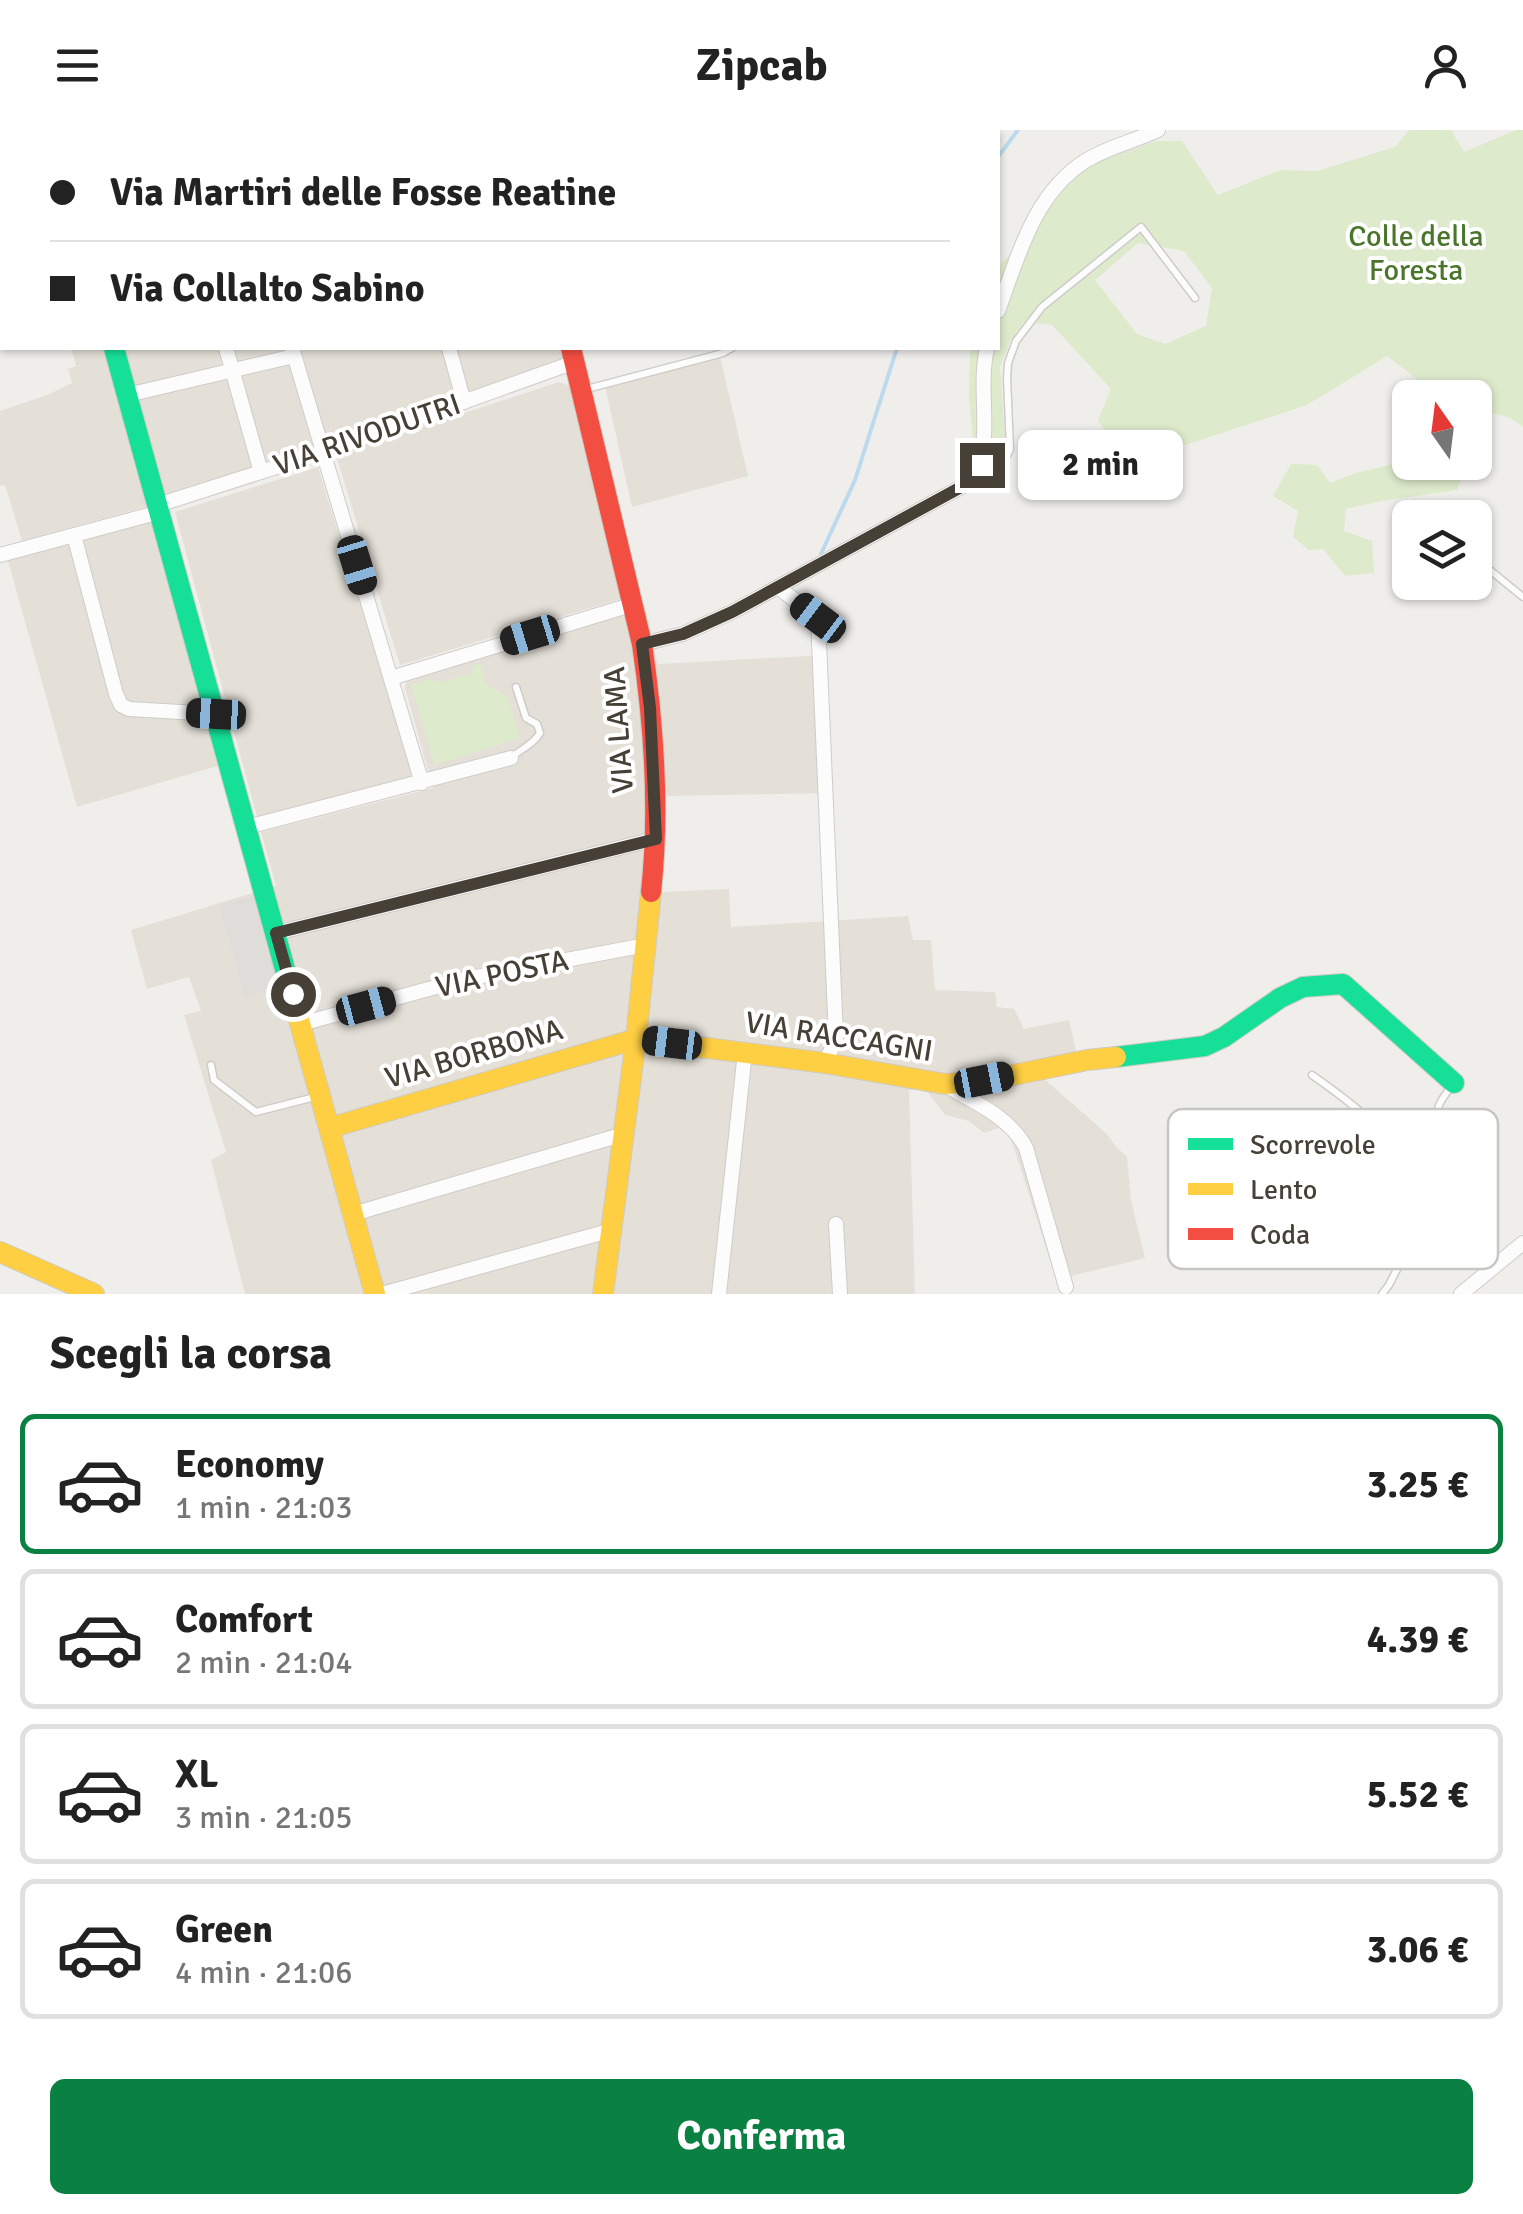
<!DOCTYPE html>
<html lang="it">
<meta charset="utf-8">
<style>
body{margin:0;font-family:Signika,sans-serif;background:#f2f2f2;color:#222;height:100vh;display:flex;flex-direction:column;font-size:38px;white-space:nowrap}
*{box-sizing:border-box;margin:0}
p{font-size:32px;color:#767676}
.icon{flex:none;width:55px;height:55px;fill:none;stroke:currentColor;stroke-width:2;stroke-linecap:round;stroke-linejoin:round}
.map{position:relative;height:1164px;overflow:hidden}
.sheet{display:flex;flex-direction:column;background:#fff;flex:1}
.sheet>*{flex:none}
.guide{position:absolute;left:0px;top:0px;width:1000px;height:220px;box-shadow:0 2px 8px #0004;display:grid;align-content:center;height:220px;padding:0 50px;background:#fff}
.needle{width:65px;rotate:346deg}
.buttons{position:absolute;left:1392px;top:250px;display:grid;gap:20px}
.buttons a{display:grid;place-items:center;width:100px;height:100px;border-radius:15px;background:#fff;box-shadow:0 2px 8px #0004;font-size:50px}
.end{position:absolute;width:45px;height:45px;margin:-22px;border:12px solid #464037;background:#fff;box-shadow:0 0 0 5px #fff}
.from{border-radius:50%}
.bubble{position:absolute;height:70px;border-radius:15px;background:#fff;box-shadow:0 2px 8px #0004;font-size:32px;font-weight:800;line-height:70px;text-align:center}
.car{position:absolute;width:30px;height:60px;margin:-30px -15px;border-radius:12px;box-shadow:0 0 8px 2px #0007;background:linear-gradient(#222 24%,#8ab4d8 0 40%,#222 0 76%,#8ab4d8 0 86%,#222 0)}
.guide b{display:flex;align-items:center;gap:35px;height:95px;font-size:38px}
.guide b+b{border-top:2px solid #e0e0e0}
.guide i{width:25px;height:25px;background:#222}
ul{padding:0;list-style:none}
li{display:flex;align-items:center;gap:30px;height:140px;margin:0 20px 15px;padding:0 30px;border:5px solid #e0e0e0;border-radius:15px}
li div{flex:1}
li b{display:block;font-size:38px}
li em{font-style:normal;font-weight:800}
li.current{border-color:#0b8043}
li>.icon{width:90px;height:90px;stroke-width:1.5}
h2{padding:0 50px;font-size:45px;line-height:120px}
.cta{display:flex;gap:20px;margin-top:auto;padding:20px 50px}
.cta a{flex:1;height:115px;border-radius:15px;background:#0b8043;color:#fff;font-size:40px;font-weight:800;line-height:115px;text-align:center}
header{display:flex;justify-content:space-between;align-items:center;height:130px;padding:0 50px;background:#fff;font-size:45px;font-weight:800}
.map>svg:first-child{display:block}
.residential{fill:#e4e0d8}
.green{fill:#deeacc;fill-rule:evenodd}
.parking{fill:#dfddda}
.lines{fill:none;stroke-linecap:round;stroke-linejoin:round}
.stream{stroke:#bcdaed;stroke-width:4}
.lane-casing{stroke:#ceccc8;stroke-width:9}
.street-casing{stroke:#ceccc8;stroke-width:16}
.fast-casing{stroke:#cfcbc2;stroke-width:22}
.slow-casing{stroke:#cfcbc2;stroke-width:22}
.jam-casing{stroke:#cfcbc2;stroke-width:22}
.lane{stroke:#fdfcfc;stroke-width:6}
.street{stroke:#fdfcfc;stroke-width:14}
.fast{stroke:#16e098;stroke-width:20}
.slow{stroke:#ffcf43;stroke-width:20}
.jam{stroke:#f24e42;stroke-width:20}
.route{stroke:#464037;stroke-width:12}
.labels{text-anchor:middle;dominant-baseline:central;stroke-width:8;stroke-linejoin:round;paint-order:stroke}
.park-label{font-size:30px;fill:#4a762c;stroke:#fff}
.street-label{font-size:30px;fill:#464037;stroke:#fff}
.key{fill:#fff;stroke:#c8c6c3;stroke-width:2.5}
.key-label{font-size:28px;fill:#464037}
</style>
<header><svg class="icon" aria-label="menu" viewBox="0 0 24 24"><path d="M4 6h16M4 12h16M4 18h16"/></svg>Zipcab<svg class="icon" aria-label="person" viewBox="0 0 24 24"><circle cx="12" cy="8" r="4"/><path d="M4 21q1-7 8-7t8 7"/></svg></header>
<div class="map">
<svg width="1523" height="1164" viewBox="0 0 1523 1164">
<rect width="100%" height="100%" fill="#f0eeeb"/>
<!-- residential -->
<path class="residential" d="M46,0h570l-9,2h-560z
M71,218h491l3,11 -233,82 -168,55 -15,10 -127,35 -17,-56 -5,1v-75l47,-16 25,-12 -4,-14 8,-3z
M720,226l28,120 -116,31 -27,-121z
M559,252l14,5 54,210 -227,68 -64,-210z
M318,337l95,309 -156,41 -82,-305z
M152,391l69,244 -144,42 -69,-246z
M644,474l14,60 167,-9 5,138 -164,3 -4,96 67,-3 2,38 177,-11 5,24h18l4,50 60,2 2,15 17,2 10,20 45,-9 11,48 -37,10 63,55 11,15 10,8 4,44 14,58 -86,21 -5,-7 -44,-136 -11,-8 -15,5 -15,-12 -24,-6 -19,-25h-17l6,204h-670l-34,-134 15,-8 -42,-137 17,-4 -12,-34 -42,12 -16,-59 145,-44 -15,-54 172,-44 -28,-100 1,-6z"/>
<!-- green -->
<path class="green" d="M1409,0h42l13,22 52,-22h7v297c-14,-12 -32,-19 -48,-6v-23l-49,-1 -5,-15 -34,-26 -80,49 -183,60 -26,-45 13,-31 -59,-64 -28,-3 -13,18 -11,27 5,69 -3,14 -12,9 -16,-6 -5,-58 1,-42 2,-5h26v-80l85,-101 73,-26h26l36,54 62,-25 37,1 78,-24zM1138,113l46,8 28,37 -6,38 -41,18 -28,-10 -42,-54z
M1410,327v5l56,1 -9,27 -76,11 -35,8 -2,22 28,10 2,32 -29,3 -22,-27 -14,1 -16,-13 5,-26 -25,-15 18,-32 26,1 13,18 26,-10 50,-12z
M480,534l6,20 21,12 13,42 -85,27 -24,-80 19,-6 10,4 31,-10 3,-8z"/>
<!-- parking -->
<path class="parking" d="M254,766l25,91 -34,10 -26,-92z"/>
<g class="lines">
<!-- stream -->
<path class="stream" d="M998,27l20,-27
M821,424l34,-74 42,-132"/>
<!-- lane casing -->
<g class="lane-casing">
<path id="lane" d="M784,0l1,2
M583,260l140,-37 9,-5
M979,347c13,-8 26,-13 31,-28l-3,-71 1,-15 8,-22 26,-34 99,-80 54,71
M1402,382l-1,15 9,10
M1475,428l48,39
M512,627c9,-8 22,-13 28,-24l-3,-9 -11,-6 -10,-31
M211,935l3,15 42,32 59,-15
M1312,945c40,28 115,81 108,137 -3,25 -20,50 -31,73l-7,9
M1423,1073c6,-20 15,-42 16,-63 2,-30 -10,-25 12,-53"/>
</g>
<!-- street casing -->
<g class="street-casing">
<path id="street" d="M164,0v2
M241,0v2
M388,0l1,2
M998,181c20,-54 36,-119 89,-151 21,-13 48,-19 71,-30
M226,218l35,124
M292,218l130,435
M449,218l15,54
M127,265l167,-39
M158,375l165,-53 252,-90
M74,405l42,159 5,11 8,4 86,5
M0,425l160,-43
M779,458l39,30 18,421 -11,24
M642,514l41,-10 49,-22 242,-132c20,-42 3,-88 13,-132
M391,548l243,-74
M247,697l264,-69
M276,803l379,-94
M301,894l164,-45 181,-34
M945,955c29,17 65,32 81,63l40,139
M353,1084l271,-80
M836,1094l4,70
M382,1164l230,-64
M719,1164l26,-242
M1461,1164l62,-51"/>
</g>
<!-- fast casing -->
<g class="fast-casing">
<path id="fast" d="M518,0v2
M114,218l177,643
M1116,927l89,-11 19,-9 56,-39 23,-11 40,-3 111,99"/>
</g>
<!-- slow casing -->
<g class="slow-casing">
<path id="slow" d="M291,861l84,303
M329,998l307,-89 189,24 120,21 39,-3 103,-21 29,-3
M0,1122l94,42
M603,1164l33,-255 15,-147"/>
</g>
<!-- jam casing -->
<g class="jam-casing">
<path id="jam" d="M54,0l1,2
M571,218l71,296c12,81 18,166 9,248"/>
</g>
<!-- lane -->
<use href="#lane" class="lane"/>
<!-- street -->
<use href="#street" class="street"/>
<!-- fast -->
<use href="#fast" class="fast"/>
<!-- slow -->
<use href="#slow" class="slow"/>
<!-- jam -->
<use href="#jam" class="jam"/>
</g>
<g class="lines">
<!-- route -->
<path class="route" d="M293,864l-17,-61 380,-94 -6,-131 -8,-64 41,-10 49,-22 242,-132 8,-15"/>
</g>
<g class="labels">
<!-- park labels -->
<g class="park-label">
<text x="1416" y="106">Colle della<tspan x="1416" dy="34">Foresta</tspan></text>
</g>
<!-- street labels -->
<g class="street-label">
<text transform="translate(367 305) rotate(-19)">VIA RIVODUTRI</text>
<text transform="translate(619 600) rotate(-94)">VIA LAMA</text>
<text transform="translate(502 844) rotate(-12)">VIA POSTA</text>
<text transform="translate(839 907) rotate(9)">VIA RACCAGNI</text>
<text transform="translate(474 924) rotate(-16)">VIA BORBONA</text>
</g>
</g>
<!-- legend -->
<rect x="1168" y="979" width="330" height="160" rx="15" class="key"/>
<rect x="1188" y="1008" width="45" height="12" fill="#16e098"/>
<rect x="1188" y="1053" width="45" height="12" fill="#ffcf43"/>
<rect x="1188" y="1098" width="45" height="12" fill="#f24e42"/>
<g class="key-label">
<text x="1250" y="1024">Scorrevole</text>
<text x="1250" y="1069">Lento</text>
<text x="1250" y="1114">Coda</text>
</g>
</svg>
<div class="buttons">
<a><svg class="needle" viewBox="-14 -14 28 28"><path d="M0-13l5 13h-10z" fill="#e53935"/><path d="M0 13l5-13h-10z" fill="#767676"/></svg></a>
<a><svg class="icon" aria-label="layers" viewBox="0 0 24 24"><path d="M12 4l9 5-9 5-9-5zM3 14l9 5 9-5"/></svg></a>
</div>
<i class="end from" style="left:293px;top:864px"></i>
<i class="end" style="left:982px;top:335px"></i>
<div class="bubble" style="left:1018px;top:300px;width:165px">2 min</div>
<i class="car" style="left:357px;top:435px;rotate:163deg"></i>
<i class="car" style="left:818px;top:488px;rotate:307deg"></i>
<i class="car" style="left:530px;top:505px;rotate:253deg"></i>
<i class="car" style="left:216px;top:584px;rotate:273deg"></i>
<i class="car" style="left:366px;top:876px;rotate:75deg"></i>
<i class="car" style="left:672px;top:913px;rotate:277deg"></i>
<i class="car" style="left:984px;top:950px;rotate:79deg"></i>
<div class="guide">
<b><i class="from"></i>Via Martiri delle Fosse Reatine</b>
<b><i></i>Via Collalto Sabino</b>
</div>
</div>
<section class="sheet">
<h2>Scegli la corsa</h2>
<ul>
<li class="current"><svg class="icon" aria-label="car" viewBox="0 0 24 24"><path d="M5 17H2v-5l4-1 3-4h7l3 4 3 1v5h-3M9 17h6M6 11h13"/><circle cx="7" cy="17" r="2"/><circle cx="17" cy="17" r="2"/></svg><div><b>Economy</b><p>1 min · 21:03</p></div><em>3.25 €</em></li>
<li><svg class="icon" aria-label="car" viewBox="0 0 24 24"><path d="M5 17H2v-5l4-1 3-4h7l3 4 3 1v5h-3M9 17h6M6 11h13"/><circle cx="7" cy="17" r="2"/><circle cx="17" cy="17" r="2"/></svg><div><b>Comfort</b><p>2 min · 21:04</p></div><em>4.39 €</em></li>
<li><svg class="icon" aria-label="car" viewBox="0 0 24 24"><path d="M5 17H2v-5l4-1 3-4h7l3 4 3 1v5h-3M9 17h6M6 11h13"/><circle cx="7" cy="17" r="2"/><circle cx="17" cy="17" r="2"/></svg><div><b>XL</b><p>3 min · 21:05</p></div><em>5.52 €</em></li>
<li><svg class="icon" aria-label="car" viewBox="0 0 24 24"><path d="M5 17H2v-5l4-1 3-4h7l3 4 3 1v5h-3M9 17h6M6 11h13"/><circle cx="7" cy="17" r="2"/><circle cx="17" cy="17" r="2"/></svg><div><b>Green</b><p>4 min · 21:06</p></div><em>3.06 €</em></li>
</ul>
<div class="cta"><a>Conferma</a></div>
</section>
